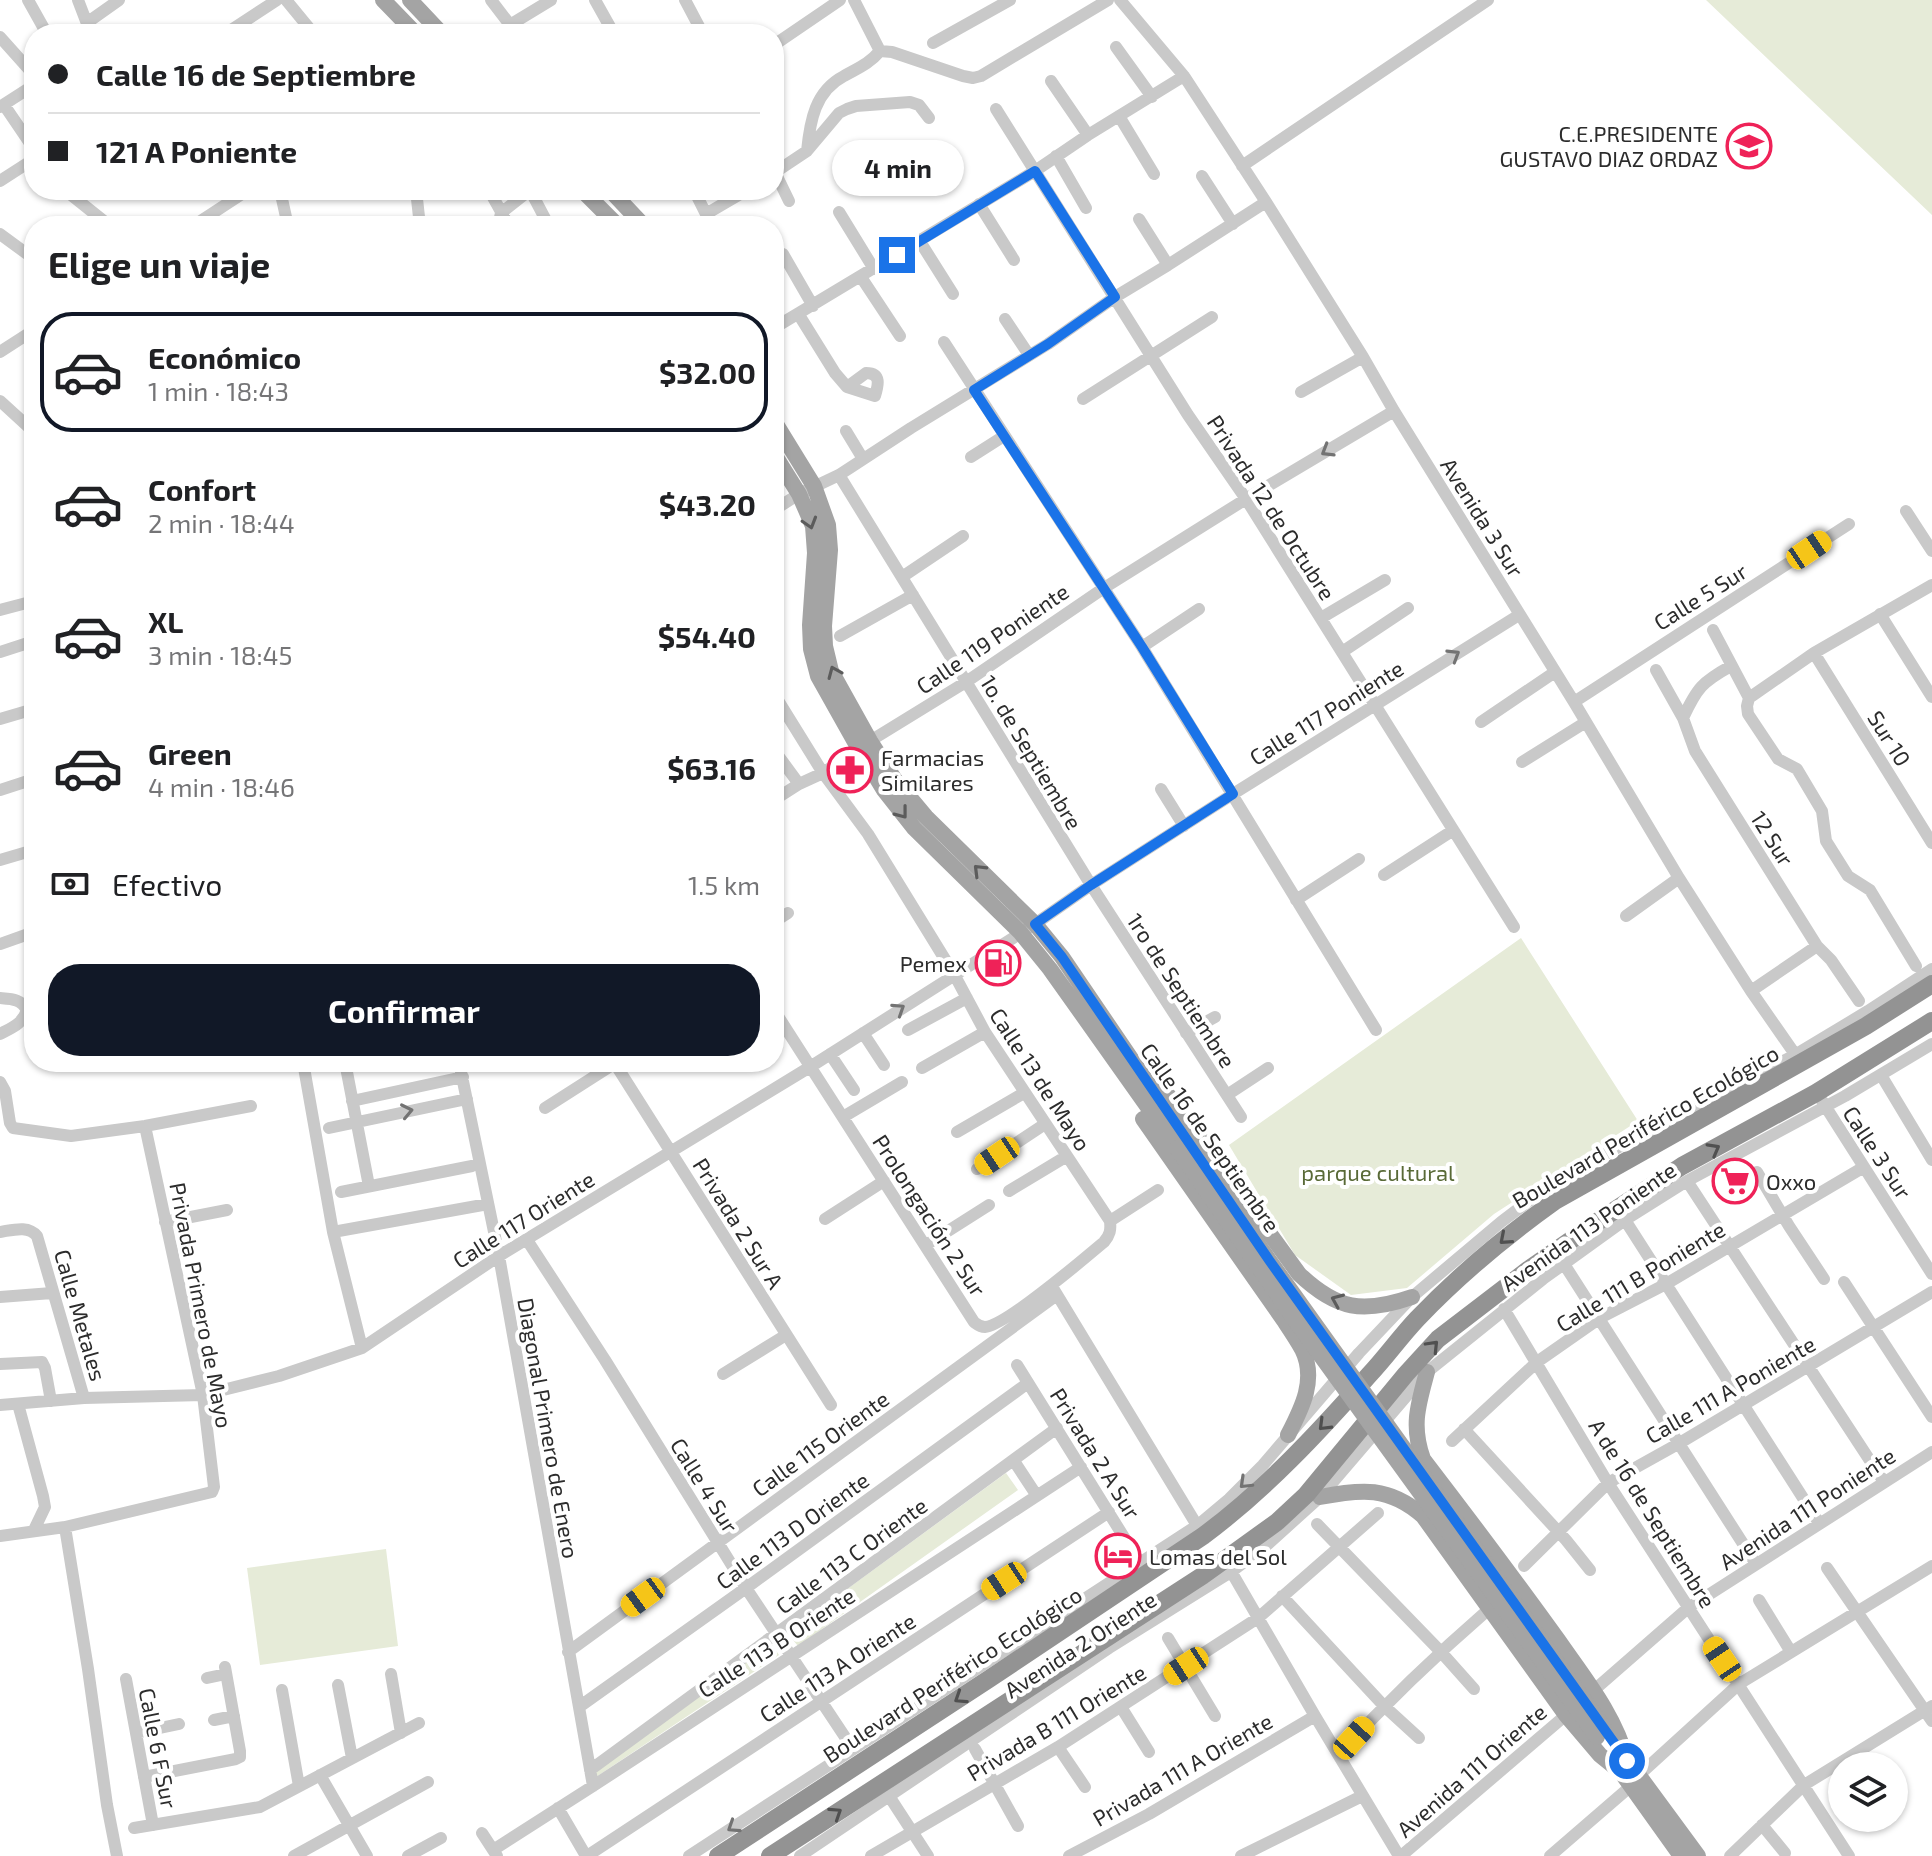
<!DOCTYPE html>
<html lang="es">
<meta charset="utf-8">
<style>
body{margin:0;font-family:"Exo 2",sans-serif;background:#f6f6f6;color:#202124;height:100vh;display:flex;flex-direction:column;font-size:30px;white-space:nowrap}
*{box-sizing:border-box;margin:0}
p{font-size:26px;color:#757577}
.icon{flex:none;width:44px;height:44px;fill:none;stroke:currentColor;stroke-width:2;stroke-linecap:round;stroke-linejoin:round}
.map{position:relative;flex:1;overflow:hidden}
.side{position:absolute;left:24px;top:216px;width:760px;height:856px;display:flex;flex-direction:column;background:#fff;border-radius:32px;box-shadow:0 2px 6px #0004}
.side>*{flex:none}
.hud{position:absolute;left:24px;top:24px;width:760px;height:176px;border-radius:32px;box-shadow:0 2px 6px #0004;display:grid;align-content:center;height:176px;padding:0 24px;background:#fff}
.buttons{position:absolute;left:1828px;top:1752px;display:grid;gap:16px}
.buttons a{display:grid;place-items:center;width:80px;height:80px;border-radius:50%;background:#fff;box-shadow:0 2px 6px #0004;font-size:40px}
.end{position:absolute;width:36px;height:36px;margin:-18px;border:10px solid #1a73e8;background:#fff;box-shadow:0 0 0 4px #fff}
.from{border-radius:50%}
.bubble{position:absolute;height:56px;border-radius:28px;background:#fff;box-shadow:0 2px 6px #0004;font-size:26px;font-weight:700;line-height:56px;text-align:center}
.car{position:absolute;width:24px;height:48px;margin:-24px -12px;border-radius:10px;box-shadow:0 0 6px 2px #0007;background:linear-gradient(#f5c518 24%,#345 0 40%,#f5c518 0 76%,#345 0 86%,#f5c518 0)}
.hud b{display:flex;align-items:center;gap:28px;height:76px;font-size:30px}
.hud b+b{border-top:2px solid #e0e0e0}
.hud i{width:20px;height:20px;background:#202124}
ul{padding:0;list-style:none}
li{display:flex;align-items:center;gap:24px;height:120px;margin:0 16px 12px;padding:0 8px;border:4px solid transparent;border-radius:32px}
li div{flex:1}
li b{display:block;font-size:30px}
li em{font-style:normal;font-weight:700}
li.active{border-color:#111827}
li>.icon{width:72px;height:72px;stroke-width:1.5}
h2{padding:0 24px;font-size:36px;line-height:96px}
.pay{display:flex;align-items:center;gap:20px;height:88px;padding:0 24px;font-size:30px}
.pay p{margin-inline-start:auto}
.cta{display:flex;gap:16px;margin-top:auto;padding:16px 24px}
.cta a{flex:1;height:92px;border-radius:32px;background:#111827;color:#fff;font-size:32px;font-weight:700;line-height:92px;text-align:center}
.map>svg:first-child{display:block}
.green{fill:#e6ebd8}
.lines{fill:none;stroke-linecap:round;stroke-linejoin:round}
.minor{stroke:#c9c9c9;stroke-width:12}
.major{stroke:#a4a4a4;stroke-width:16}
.highway{stroke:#939393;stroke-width:18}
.major-bridge{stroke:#a4a4a4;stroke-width:16}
.oneway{stroke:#737373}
.oneway2{stroke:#5c5c5c}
.oneway3{stroke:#505050}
.route{stroke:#1a73e8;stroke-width:10}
.labels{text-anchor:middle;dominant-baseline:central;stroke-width:8;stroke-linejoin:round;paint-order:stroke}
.poi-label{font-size:22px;fill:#2c2c2c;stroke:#fff;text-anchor:start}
.street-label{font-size:22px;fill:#2c2c2c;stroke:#fff}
.park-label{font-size:22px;fill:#596a37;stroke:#fff}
</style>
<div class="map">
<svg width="1932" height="1856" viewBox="0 0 1932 1856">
<rect width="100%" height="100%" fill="#fff"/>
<!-- green -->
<path class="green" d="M1706,0h226v215z
M1521,938l117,183 -144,93 -87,74 -56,7 -56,-40 -66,-110z
M1006,1473l12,17 -220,156 -11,-13z
M386,1549l12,97 -138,19 -13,-97z
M771,1643l8,12 -183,122 -2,-6z"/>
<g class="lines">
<!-- minor -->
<path class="minor" d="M28,0l19,34
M78,0l13,34
M286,0l28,34
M491,0l26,34
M595,0l19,34
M685,0l18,34
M854,0l26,51
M1120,0l64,76 82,126 97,155 31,54 180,291 105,176 72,113 48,69
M88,22l31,-22
M225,34l52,-34
M495,34l56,-34
M0,37l34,38
M933,43l77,-43
M774,45l66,-45
M1116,47l36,50
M1051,81l37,54
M4,105l30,44
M0,107l34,-22
M996,109l192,306 58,84 268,428
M1119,116l35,58
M807,151c3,-30 8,-60 37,-75 14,-8 25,-12 36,-25l12,1 71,24 10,2 8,-2 127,-76
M1056,156l30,52
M1242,166l246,-166
M774,170l15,31
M774,173l33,-22 32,-38 8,-4 9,-3 54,-4 9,3 10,13
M1202,176l31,48
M0,181l34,-22
M65,190l45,36
M280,190l8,36
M416,190l4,36
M489,190l20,36
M530,190l19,36
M694,190l18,36
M979,204l35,56
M839,212l35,57
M706,214l41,-24
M1139,219l29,46
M193,226l55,-36
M498,226l3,-13 29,-23
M0,234l34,25
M919,240l34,54
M783,254l30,52
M861,277l39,59
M799,315l36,58 12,14 28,9c3,-10 7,-23 -9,-23l-19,14
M1005,319l24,36
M774,328l261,-157 53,-36 96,-59
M944,342l198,305 234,383
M0,352l34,-22
M1301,392l62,-35
M1083,399l129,-82
M0,401l34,31
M846,431l17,28
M971,457l33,-21
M839,475l252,410 150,232
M774,510l25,-16 40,-19 72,-47 137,-84 67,-47 53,-32 98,-63
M1906,511l26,40
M902,577l61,-41
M0,610l34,-9
M1880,614l52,83
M1321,618l64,-38
M1713,630l36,68 -2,8 1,8 30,45 19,10 25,42 4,30 22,35 22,14 46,76
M840,636l73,-41
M1142,647l57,-38
M0,652l34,-11
M1342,652l66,-44
M1814,653l118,190
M1656,670l27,48 12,33 122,195 14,14 28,41
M774,694l49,79 45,61 86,140 31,58 125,189c1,9 0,14 -6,21 -19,16 -99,84 -119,85 -5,0 -7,-2 -11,-5l-200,-312
M1749,698l65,-45 118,-68
M1574,702l275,-178
M1683,718c14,-30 19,-36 48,-52
M0,719l34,-10
M1481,722l74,-50
M774,750l25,34
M1522,762l64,-40
M1161,789l23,37
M0,790l34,-11
M774,800l25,-16 24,-11 47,-32 96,-59 138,-94 142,-89 148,-88
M0,860l34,-10
M1384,875l68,-44
M1296,900l63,-41
M1626,916l53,-38
M774,922l14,-9
M0,944l34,-12
M1751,991l66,-45
M0,998c12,1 21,1 27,12
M908,1030l59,-32
M863,1033l21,32
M1186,1033l29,-16
M0,1034c11,-6 23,-10 27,-24
M830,1054l24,36
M303,1062l30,170 29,116
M345,1062l24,124
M459,1062l40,194 94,530
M614,1062l217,343
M922,1068l63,-36
M1881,1075l51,85
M0,1082l5,9 5,32 3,5 58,8 74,-10 106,-20
M1227,1095l41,-27
M352,1101l111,-24
M1822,1101l110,173
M545,1108l72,-46
M843,1117l59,-35
M329,1128l138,-29
M957,1132l67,-39
M977,1169l68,-45
M1757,1172l32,54 35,53
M1687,1181l197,301
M1009,1191l58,-35
M341,1192l131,-26
M825,1219l59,-38
M1625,1220l194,303
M1110,1221l48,-31
M165,1222l62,-12
M0,1232c13,-2 28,-7 37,4l47,162
M333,1232l155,-28
M527,1240l78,120 141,228 107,161
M926,1245l63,-40
M1564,1264l192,300
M1844,1282l88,135
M1053,1288l148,244
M0,1297l52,-4
M1504,1309l104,174 241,373
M0,1364l42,-2 3,6 6,33
M1017,1365l123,198
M723,1374l63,-39
M18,1404l25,92 2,11 -11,23
M0,1405l84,-7 119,-3 76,-19 83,-28 137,-92 311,-189 225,-143 56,-39 142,-91 286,-179
M1464,1429l102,111 24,30
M1452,1441l85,-79 63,-44 66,-34 198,-117
M1014,1461l23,35
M1317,1524l124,128 33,37
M65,1527l23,142 19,136 10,51
M0,1536l65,-9 147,-35 2,-5 -11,-92 -58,-269
M1228,1566l87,150 84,140
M1524,1566l84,-83 70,-39 254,-152
M1827,1568l105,153
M1282,1596l102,110 35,32
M1759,1600l32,52
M1168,1638l47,78
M568,1652l489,-357
M391,1674l10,59
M207,1678l19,-4
M126,1679l27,146
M338,1685l14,73
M282,1690l17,96
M1593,1691l95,-83 244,-156
M579,1707l167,-119 282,-205
M1121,1707l28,45
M214,1720l20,-4
M136,1733l43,-9
M1058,1747l27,40
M975,1749l43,77
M1339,1754c47,-51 97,-99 150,-145
M590,1770l467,-342
M320,1775l47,81
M1638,1776l101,-92 193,-118
M144,1777l92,-18 4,-2v-6l-15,-84
M889,1796l39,60
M558,1808l28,48
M1762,1825l23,28
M134,1828l126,-21 159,-84
M482,1833l15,23
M493,1850l100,-64 488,-319
M294,1856l134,-74
M408,1856l33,-18
M587,1856l522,-344
M689,1856l509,-331 31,-26 34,-34 96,-112 53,-56 89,-75 45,-34 29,-18 220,-115 73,-44 64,-42
M800,1856l309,-208 122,-76 37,-28 52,-47 107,-125 116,-93 82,-59 62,-39 158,-85 87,-52
M871,1856l187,-109 200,-129 120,-105
M1069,1856l80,-42 166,-98
M1241,1856l121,-60
M1401,1856l165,-141
M1550,1856l81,-70
M1730,1856l74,-71 128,-79"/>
<!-- major -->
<path class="major" d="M383,0l33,34
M410,0l32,34
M582,190l36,36
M610,190l34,36
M774,421l40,65 14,39 2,25 -6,76 1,20 6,25 39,70 25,39 31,37 109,107 27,33 125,184
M774,454l25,40 14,32 2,27 -5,72 1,24 7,27 41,73 25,41 30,38 106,104 30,37 127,179
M1163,1089l22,28 114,157c38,36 64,40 113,23
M1143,1119l142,203c6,9 12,18 17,27 15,30 0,59 -14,86
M1427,1372c-9,33 -16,54 -4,87 46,60 91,120 135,181 27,39 57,75 69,121
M1320,1497c41,-8 69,-11 103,19l143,199 34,40 21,17
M1623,1754l75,102
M1616,1765l65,91"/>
<!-- highway -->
<path class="highway" d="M718,1856l271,-177 214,-143c62,-46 116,-104 166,-161 17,-18 31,-38 48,-56 41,-43 89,-83 138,-118l311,-175 66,-42
M770,1856l432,-280 75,-54 29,-27 100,-121 32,-35 90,-69 75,-52 79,-52 134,-73 116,-72"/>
<!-- major-bridge -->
<path class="major-bridge" d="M1187,1141l82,119 335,468
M1177,1148l118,172 302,417"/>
</g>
<!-- one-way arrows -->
<defs><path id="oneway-chevron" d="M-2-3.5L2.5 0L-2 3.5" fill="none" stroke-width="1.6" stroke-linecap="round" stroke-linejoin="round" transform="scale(2)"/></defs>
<g class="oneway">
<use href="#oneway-chevron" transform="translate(1327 451) rotate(149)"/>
<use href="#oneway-chevron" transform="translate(1454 655) rotate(-32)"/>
<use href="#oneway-chevron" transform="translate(899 1009) rotate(-33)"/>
<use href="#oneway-chevron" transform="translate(407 1111) rotate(-12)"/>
<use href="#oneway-chevron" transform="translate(1245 1483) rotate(136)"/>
<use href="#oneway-chevron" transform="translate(733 1827) rotate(147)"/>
</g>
<g class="oneway2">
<use href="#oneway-chevron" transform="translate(810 523) rotate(73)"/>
<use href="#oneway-chevron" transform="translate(834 672) rotate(-113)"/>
<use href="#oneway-chevron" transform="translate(902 813) rotate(52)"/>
<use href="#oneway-chevron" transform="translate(979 870) rotate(-135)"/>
<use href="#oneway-chevron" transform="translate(1337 1300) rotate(-157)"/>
</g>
<g class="oneway3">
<use href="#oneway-chevron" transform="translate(1714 1149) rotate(-29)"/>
<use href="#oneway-chevron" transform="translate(1505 1239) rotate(139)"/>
<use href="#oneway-chevron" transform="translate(1433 1346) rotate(-46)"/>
<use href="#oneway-chevron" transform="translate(1324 1425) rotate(135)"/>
<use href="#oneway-chevron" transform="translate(960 1698) rotate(147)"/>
<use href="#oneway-chevron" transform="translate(836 1813) rotate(-33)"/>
</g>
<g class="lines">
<!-- route -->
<path class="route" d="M897,255l138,-84 80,126 -67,47 -74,46 168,257 91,147 -142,91 -56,39 27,33 207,303 358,501"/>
</g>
<!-- icons -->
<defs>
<g id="school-ring" transform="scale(2.3)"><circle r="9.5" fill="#fff" stroke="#ef2258" stroke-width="1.5"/><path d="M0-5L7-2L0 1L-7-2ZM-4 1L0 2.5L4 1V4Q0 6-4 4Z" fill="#ef2258"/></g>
<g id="pharmacy-ring" transform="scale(2.3)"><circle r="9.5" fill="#fff" stroke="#ef2258" stroke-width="1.5"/><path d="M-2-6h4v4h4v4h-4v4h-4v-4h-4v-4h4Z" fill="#ef2258"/></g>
<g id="fuel-ring" transform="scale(2.3)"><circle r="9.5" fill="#fff" stroke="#ef2258" stroke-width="1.5"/><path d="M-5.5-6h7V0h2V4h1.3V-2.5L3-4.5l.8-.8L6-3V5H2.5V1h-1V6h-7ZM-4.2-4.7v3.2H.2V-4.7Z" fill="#ef2258"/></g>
<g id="supermarket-ring" transform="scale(2.3)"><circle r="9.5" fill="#fff" stroke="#ef2258" stroke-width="1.5"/><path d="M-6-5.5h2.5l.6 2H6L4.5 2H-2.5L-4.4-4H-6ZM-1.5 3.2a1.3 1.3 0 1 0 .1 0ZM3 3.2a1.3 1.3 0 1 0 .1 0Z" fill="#ef2258"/></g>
<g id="hotel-ring" transform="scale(2.3)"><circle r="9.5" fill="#fff" stroke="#ef2258" stroke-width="1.5"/><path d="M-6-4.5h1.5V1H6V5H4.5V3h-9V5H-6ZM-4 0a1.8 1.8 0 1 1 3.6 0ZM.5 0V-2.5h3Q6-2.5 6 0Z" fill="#ef2258"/></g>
</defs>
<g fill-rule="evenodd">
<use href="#school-ring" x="1749" y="146"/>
<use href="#pharmacy-ring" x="850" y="770"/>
<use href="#fuel-ring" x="998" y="963"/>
<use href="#supermarket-ring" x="1735" y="1181"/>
<use href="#hotel-ring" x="1118" y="1556"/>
</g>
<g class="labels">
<!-- poi labels -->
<g class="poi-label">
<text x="1718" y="133" text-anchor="end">C.E.PRESIDENTE<tspan x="1718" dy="25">GUSTAVO DIAZ ORDAZ</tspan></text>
<text x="881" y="757">Farmacias<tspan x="881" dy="25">Similares</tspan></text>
<text x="967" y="963" text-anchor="end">Pemex</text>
<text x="1766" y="1181">Oxxo</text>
<text x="1149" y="1556">Lomas del Sol</text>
</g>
<!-- street labels -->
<g class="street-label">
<text transform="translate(1272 507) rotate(57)">Privada 12 de Octubre</text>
<text transform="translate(1483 517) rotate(58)">Avenida 3 Sur</text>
<text transform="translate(1700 596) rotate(-32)">Calle 5 Sur</text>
<text transform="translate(992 638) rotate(-34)">Calle 119 Poniente</text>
<text transform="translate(1326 712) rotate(-32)">Calle 117 Poniente</text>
<text transform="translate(1890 738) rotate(58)">Sur 10</text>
<text transform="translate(1032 752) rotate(59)">1o. de Septiembre</text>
<text transform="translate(1773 838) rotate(58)">12 Sur</text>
<text transform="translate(1182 990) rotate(57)">1ro de Septiembre</text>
<text transform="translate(1041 1079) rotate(57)">Calle 13 de Mayo</text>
<text transform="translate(1645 1126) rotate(-30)">Boulevard Periférico Ecológico</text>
<text transform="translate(1211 1137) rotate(55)">Calle 16 de Septiembre</text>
<text transform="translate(1878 1152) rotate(57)">Calle 3 Sur</text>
<text transform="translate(930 1215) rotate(57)">Prolongación 2 Sur</text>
<text transform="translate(523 1219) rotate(-32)">Calle 117 Oriente</text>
<text transform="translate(739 1223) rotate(58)">Privada 2 Sur A</text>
<text transform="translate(1588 1226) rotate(-35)">Avenida 113 Poniente</text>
<text transform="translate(1640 1276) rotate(-31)">Calle 111 B Poniente</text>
<text transform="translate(202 1305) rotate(79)">Privada Primero de Mayo</text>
<text transform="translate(81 1315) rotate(74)">Calle Metales</text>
<text transform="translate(1730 1389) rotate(-30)">Calle 111 A Poniente</text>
<text transform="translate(549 1428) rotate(80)">Diagonal Primero de Enero</text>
<text transform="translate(820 1443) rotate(-36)">Calle 115 Oriente</text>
<text transform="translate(1096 1453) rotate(58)">Privada 2 A Sur</text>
<text transform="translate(705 1485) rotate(58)">Calle 4 Sur</text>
<text transform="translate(1807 1508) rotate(-33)">Avenida 111 Poniente</text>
<text transform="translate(1653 1513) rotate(58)">A de 16 de Septiembre</text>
<text transform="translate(792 1530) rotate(-36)">Calle 113 D Oriente</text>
<text transform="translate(851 1555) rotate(-36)">Calle 113 C Oriente</text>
<text transform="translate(776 1642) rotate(-33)">Calle 113 B Oriente</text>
<text transform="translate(1080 1644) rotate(-33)">Avenida 2 Oriente</text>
<text transform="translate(837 1667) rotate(-33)">Calle 113 A Oriente</text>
<text transform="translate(952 1674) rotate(-33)">Boulevard Periférico Ecológico</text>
<text transform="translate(1056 1722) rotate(-31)">Privada B 111 Oriente</text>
<text transform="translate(159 1748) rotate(79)">Calle 6 F Sur</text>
<text transform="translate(1182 1769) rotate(-30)">Privada 111 A Oriente</text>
<text transform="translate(1471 1770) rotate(-41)">Avenida 111 Oriente</text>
</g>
<!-- park labels -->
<g class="park-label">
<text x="1378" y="1172">parque cultural</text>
</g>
</g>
</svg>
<div class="buttons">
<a><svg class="icon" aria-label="layers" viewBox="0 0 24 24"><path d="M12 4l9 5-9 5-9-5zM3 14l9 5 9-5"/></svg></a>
</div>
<i class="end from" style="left:1627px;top:1761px"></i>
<i class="end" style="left:897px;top:255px"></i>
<div class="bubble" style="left:832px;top:140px;width:132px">4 min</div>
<i class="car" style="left:1809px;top:550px;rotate:56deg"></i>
<i class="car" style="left:997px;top:1156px;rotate:236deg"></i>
<i class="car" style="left:1004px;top:1581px;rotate:237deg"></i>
<i class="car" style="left:643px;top:1597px;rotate:234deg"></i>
<i class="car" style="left:1722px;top:1659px;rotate:326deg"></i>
<i class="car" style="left:1186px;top:1666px;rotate:237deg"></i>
<i class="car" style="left:1354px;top:1738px;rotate:42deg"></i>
<div class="hud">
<b><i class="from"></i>Calle 16 de Septiembre</b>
<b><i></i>121 A Poniente</b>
</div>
<section class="side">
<h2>Elige un viaje</h2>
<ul>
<li class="active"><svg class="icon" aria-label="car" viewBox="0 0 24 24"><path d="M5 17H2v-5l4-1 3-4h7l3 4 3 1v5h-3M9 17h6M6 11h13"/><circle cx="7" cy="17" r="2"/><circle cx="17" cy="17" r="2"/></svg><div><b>Económico</b><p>1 min · 18:43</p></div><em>$32.00</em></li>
<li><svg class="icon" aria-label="car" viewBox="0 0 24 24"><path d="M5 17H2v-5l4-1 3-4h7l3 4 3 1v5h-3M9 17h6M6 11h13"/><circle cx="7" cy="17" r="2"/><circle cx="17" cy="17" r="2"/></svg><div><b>Confort</b><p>2 min · 18:44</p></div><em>$43.20</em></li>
<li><svg class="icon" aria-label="car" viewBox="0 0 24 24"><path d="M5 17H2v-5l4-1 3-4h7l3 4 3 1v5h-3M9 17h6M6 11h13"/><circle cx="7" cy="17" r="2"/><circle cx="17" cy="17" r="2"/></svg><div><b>XL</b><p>3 min · 18:45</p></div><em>$54.40</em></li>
<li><svg class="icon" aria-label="car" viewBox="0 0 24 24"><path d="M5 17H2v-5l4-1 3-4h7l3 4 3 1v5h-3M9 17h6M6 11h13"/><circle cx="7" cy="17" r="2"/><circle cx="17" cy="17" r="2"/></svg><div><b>Green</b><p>4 min · 18:46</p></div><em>$63.16</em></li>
</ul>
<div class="pay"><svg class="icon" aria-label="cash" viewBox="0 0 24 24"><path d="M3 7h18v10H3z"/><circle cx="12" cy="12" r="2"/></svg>Efectivo<p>1.5 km</p></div>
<div class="cta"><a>Confirmar</a></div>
</section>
</div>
